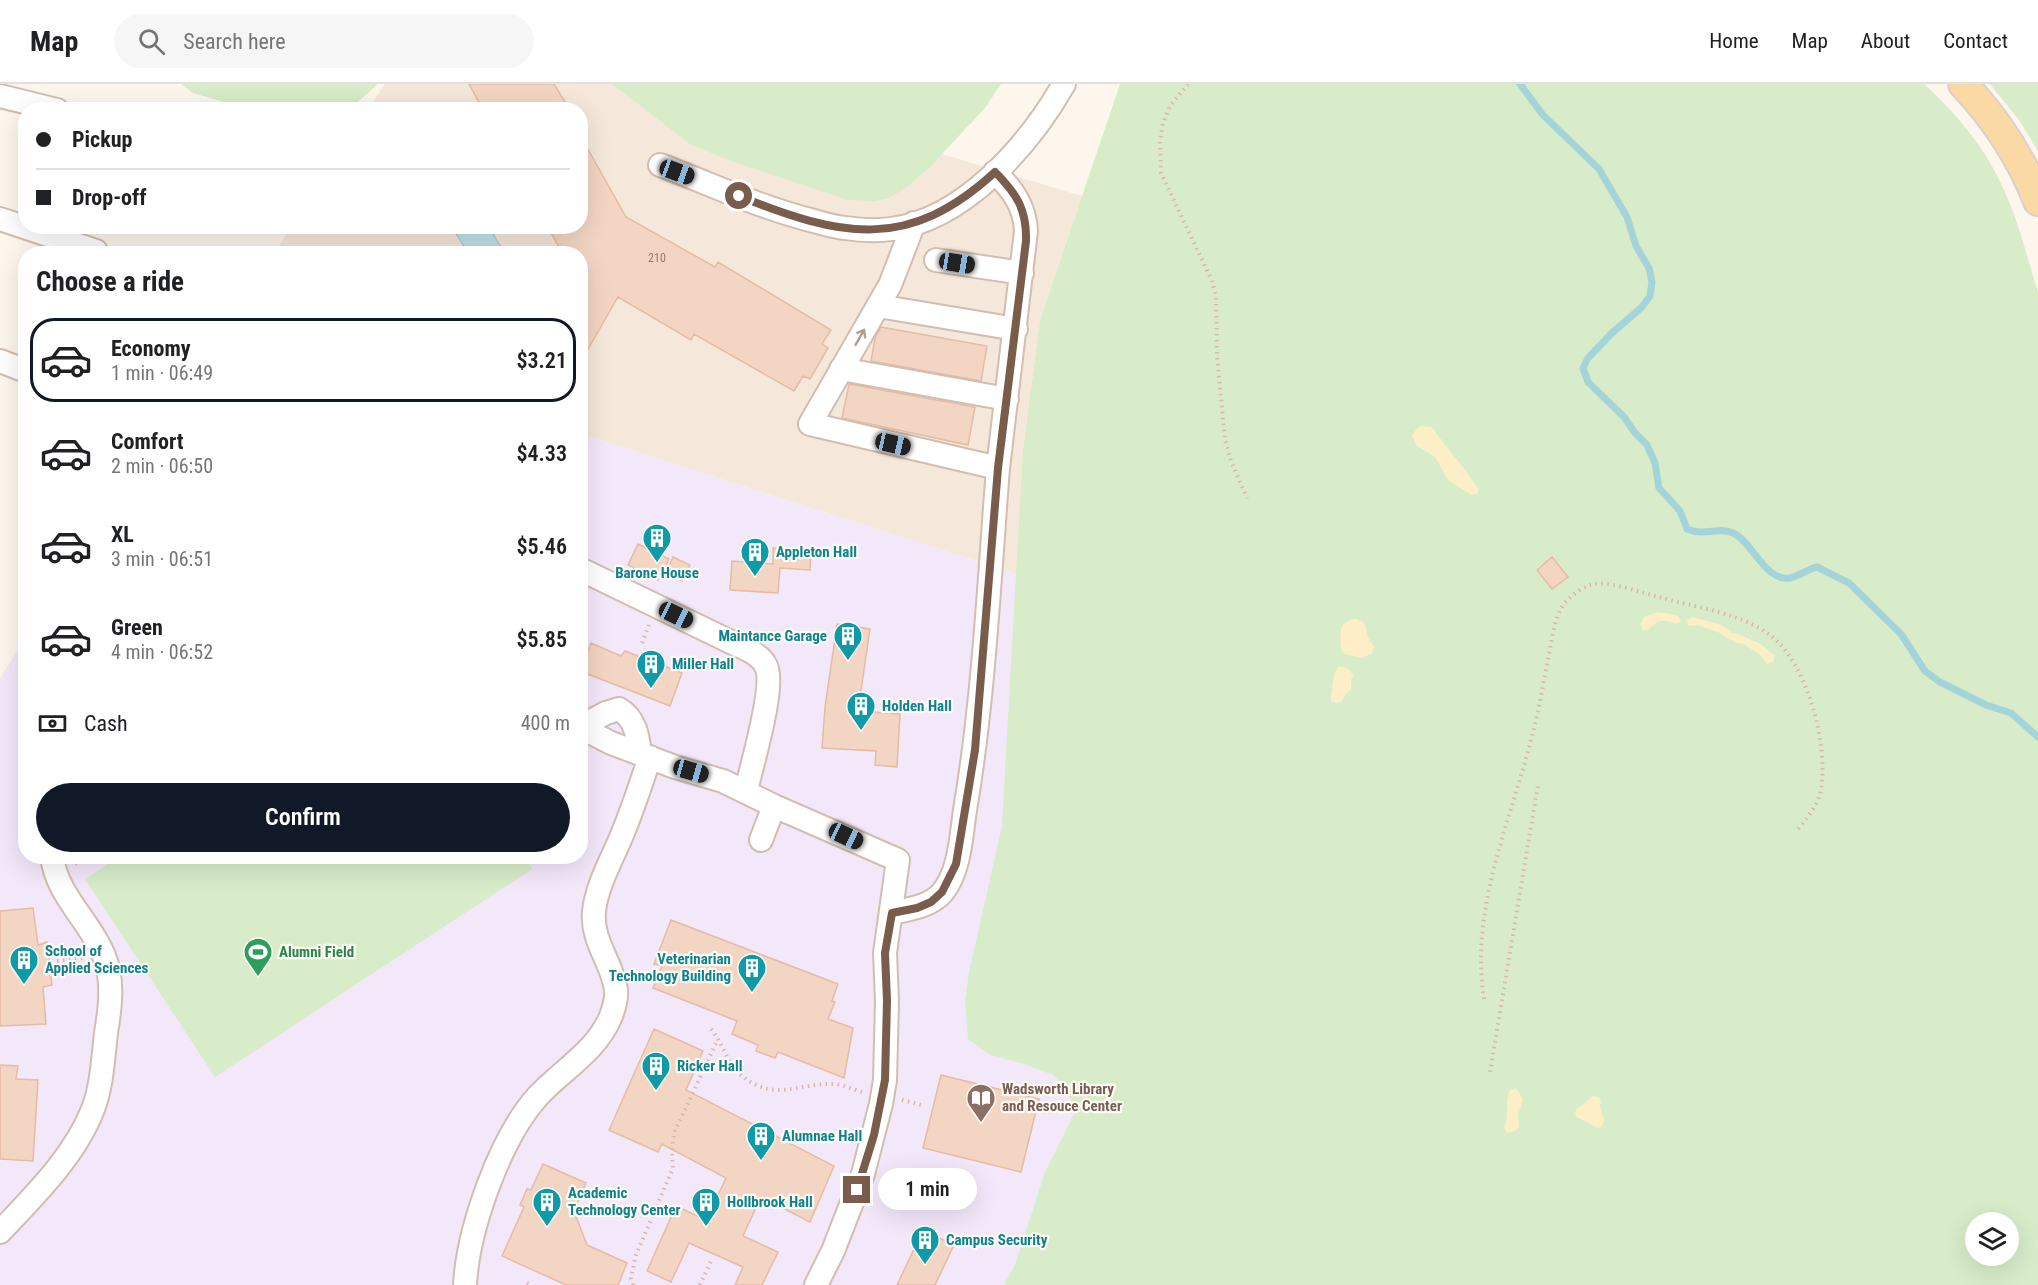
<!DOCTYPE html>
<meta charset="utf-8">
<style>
body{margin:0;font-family:"Roboto Condensed",sans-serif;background:#f6f6f6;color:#202124;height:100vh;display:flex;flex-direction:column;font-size:22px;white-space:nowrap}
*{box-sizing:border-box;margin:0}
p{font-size:20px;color:#757577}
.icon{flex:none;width:33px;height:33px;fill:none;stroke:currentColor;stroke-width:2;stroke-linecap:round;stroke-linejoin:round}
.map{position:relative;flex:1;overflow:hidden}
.side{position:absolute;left:18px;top:162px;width:570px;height:618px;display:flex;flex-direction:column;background:#fff;border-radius:24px;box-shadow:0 6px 24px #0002}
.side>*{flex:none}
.banner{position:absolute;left:18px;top:18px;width:570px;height:132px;border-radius:24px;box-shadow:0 6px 24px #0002;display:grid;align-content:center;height:132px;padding:0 18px;background:#fff}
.controls{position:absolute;left:1965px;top:1128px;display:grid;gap:12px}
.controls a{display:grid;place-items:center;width:54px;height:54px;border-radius:50%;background:#fff;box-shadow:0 6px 24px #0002;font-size:30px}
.end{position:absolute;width:27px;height:27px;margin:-14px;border:8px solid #7a5c4d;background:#fff;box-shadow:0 0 0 3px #fff}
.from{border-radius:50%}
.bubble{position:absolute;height:42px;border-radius:21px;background:#fff;box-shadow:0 6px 24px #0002;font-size:20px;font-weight:600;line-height:42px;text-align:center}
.car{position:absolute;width:18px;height:36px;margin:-18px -9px;border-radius:8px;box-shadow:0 0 4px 2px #0007;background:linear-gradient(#222 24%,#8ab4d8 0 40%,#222 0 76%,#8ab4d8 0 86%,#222 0)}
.banner b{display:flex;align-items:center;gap:21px;height:57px;font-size:22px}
.banner b+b{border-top:2px solid #e0e0e0}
.banner i{width:15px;height:15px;background:#202124}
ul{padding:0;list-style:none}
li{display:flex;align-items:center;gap:18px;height:84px;margin:0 12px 9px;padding:0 6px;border:3px solid transparent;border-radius:24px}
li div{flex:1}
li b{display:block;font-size:22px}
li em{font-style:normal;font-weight:600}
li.active{border-color:#111827}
li>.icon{width:54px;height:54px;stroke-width:1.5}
h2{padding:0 18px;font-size:27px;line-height:72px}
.pay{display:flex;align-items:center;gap:15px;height:66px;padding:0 18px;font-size:22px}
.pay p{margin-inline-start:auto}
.primary-button{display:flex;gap:12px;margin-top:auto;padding:12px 18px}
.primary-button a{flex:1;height:69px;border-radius:36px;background:#111827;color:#fff;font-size:24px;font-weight:600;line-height:69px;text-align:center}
header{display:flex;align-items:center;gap:36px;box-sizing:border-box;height:84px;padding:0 30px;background:#fff;border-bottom:2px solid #e0e0e0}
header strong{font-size:28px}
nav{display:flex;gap:33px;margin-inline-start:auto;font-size:21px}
.search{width:420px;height:54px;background:#f6f6f6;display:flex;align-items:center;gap:15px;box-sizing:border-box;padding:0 21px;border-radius:33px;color:#757577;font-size:22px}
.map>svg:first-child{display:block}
.residential{fill:#f5e8da}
.education{fill:#f3e8fa}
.green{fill:#d8ecc9;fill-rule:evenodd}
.sand{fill:#fcefc7}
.water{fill:#bfe3e8;stroke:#a5d3da;stroke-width:1.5}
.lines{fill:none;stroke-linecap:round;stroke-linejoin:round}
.stream{stroke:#a5d3da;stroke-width:7}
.building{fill:#f3d5c3;stroke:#e6bba3;stroke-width:1.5}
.minor-casing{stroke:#d1beb0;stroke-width:26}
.major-casing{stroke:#dad1cd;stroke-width:32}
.path{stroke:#d9b8a5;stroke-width:4;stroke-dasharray:1.5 4.5;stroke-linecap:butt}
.minor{stroke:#fff;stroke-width:22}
.major{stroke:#fbd9a5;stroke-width:28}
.oneway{stroke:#af9d94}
.route{stroke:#7a5c4d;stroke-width:8}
.labels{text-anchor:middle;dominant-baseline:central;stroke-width:4.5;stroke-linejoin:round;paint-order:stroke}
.number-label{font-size:12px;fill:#987a6a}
.culture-label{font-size:15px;font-weight:bold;fill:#0d838f;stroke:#fffaf3;text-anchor:start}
.leisure-label{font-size:15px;font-weight:bold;fill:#27864d;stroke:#fffaf3;text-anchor:start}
.education-label{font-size:15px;font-weight:bold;fill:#785e54;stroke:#fffaf3;text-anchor:start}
</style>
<header>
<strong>Map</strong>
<div class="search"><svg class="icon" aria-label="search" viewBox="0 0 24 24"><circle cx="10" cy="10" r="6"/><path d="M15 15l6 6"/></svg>Search here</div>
<nav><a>Home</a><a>Map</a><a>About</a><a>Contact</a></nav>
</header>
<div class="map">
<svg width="2038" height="1201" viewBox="0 0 2038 1201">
<rect width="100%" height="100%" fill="#fdf6ec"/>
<!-- residential -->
<path class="residential" d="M385,0h323l374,112 -42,124 -17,129 -6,125 -436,-140 -1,-180h-306l17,-27 289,-1v-116l-212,-1z"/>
<!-- education -->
<path class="education" d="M581,350l436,140 257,711h-1274v-607l25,-39 1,217h554z"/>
<!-- green -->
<path class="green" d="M181,0h197l-28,25h-102l-55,-16z
M612,0h389l-16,24 -57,61 -24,20 -15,9 -14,3 -27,-1 -120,-40 -38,-16z
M1120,0h804c33,30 62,65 80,106 15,32 23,68 34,102v993h-1034l12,-23 29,-90 30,-60 -9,-24 -13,-13 -29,-11 -33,-9 -23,-16 -3,-38 4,-29 33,-146 21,-377 17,-129zM1976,1138h32v34h-32z
M1990,0h48v67l-19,-31z
M120,772h403l9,13 -317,208 -130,-198z"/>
<!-- sand -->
<path class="sand" d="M1421,342l11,1c15,22 31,39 46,61v5l-6,2 -24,-15 -13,-23 -19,-12 -4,-9 4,-6z
M1658,528l19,3 4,6 -5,3c-13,-5 -18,-5 -28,6h-5l-3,-6 4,-7z
M1692,533l26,7 13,7v3l4,-1 24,10 15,12v6l-7,3 -8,-10 -17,-11h-6l-18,-11 -18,-6 -12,-1 -1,-5z
M1355,535c15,4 9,8 13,18 2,4 4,6 6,9l-2,7 -10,5 -17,-4 -4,-4c1,-14 -6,-28 14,-31z
M1338,582l9,2 7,7 -3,5v10l-6,5 -3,6 -5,2 -6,-2v-3l3,-23z
M1516,1004l7,11 -5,16 1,12 -4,4 -8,2 -3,-6c6,-12 0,-24 6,-37z
M1593,1012l6,1 2,4 -1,5 4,15 -3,6 -3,1 -21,-11 -2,-4 2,-5c8,-3 9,-8 16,-12z"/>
<!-- water -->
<path class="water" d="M452,143h37l13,22 -2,4h-38l3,-5z"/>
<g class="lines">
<!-- stream -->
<path class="stream" d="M1520,0l23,31 56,54 28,48 9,29 13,22 3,14 -2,14 -8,11 -30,26 -24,25 -5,10 5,14 36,35 11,16 12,12 8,18 4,25 21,23 7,18c19,8 30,-3 46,4 19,8 32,49 57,45 9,-2 18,-9 27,-11l32,16 52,51 24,37 15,11 46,23 25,8 27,24"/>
</g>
<!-- building -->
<path class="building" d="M469,0h85l16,26h-87z
M580,51l46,82 89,50 3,-5 113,68 -9,14 6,4 -18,31 -7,-3 -9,15 -100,-57 -3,6 -73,-43 -38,66v-109h-17l-16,-28h33z
M881,243l106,19 -6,35 -110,-20 4,-23z
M849,300l126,23 -7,38 -126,-27z
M638,460l31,15 -11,21 -30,-15z
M773,464l38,3 -1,19 -30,-2 -2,25 -48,-3 2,-29 41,3z
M673,473l17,8 -8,16 -16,-8z
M1552,473l16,20 -16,12 -15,-19z
M837,540l33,5 -12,82 42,3 -3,53 -22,-2 1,-14 -54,-3 3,-41z
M591,559l30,13 4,-5 57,22 -12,33 -90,-35z
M33,824l5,37 9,-3 5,43 -9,2 3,37 -46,2v-115z
M671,836l167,64 -6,17 3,1 -7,17 25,9 -9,50 -66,-26 -3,6 -19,-7 2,-6 -26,-11 5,-13 -84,-33 9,-22 -8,-2z
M654,945l49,22 -17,39 148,76 -24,56 -49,-25 -18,39 35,16 -16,33h-27l8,-18 -54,-24 -18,39 -24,-11 29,-65 30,14 20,-42 -64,-34 -4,8 -49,-22z
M0,981l18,1 -2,13 22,1 -5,81 -33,-2z
M941,991l98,24 -18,73 -98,-24z
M543,1080l43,19 -12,28 13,34 40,18 -9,22h-52l-64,-29 22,-49 -4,-2 7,-16 4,1z
M923,1146l31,15 -19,40h-38z"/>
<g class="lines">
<!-- minor casing -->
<g class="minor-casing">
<path id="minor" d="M0,12l57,14
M660,81c51,19 101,43 154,56 10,3 21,6 31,7 14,2 32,3 46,1 73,-9 138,-84 173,-145
M0,135l96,32 -1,3
M914,139l-24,62 -80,139 188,44 28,-237c-1,-25 -14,-42 -31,-59
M936,176l86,13
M878,222l138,23
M0,277l26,10
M841,285l166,30
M580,485l155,75c11,5 25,10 31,22 10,20 -15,101 -20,125
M580,643l31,16 64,24 48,14 51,25 124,54 -13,93 2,48 -2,79 -4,24 -18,70 -30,77 -17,34
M580,643l26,-14 13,-4c16,9 19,27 21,45
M761,756l13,-34
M892,829c17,-4 37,-6 50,-20 18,-22 19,-56 23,-83 19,-113 24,-228 33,-342
M0,1148c34,-36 75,-76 93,-123 9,-23 10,-51 13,-76 4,-24 8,-53 -2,-77 -13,-34 -48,-61 -52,-100
M465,1201c3,-56 35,-147 73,-189 24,-26 59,-45 73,-80 3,-8 6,-17 5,-26 -3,-27 -25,-48 -22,-79 3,-26 18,-52 28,-76 11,-26 19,-52 28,-78"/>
</g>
<!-- major casing -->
<g class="major-casing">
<path id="major" d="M1963,0c32,34 58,73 75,117"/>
</g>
<!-- path -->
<path class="path" d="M1188,0l-18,22 -7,17 -3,18 1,32 51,108 4,16 1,59 8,84 6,21 16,37
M642,559l7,-18
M75,780l12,-8
M57,877l26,-3
M1484,915c-15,-93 30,-185 51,-275 6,-25 10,-50 15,-75 3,-14 4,-28 11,-40 4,-9 17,-19 27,-23 17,-8 53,7 71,11 34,10 82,16 111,38 37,27 59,111 51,154 -2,16 -16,31 -25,43
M711,945c11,13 15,31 27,43 34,33 60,10 98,12 9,1 18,6 27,8
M1490,988l48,-287
M902,1016l23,6
M527,1199l4,2
M633,1201l-2,-7 5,-23 37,-87 -1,-19 2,-16 44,-94
M700,1201l11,-24"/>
<!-- minor -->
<use href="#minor" class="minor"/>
<!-- major -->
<use href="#major" class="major"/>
</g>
<!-- one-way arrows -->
<defs><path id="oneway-shaft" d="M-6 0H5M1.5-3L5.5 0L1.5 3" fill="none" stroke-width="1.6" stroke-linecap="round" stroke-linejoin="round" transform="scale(1.5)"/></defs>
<use class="oneway" href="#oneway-shaft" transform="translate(860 253) rotate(-60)"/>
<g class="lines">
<!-- route -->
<path class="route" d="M739,112c102,41 169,56 256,-24 22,22 32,38 31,69l-28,227 -23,282 -19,114 -14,28 -11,10 -14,6 -25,5 -7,40 2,48 -2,79 -11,55 -17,55"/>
</g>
<!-- icons -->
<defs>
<g id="building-pin" transform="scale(1.5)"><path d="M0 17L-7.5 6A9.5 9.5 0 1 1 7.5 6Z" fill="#0f9aa8" stroke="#fffaf3"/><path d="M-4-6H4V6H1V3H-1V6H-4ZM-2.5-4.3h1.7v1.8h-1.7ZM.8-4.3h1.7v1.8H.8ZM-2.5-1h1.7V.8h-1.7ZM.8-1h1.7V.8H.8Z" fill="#fff"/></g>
<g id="stadium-pin" transform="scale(1.5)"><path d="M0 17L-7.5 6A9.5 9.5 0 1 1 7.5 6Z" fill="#2e9e5b" stroke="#fffaf3"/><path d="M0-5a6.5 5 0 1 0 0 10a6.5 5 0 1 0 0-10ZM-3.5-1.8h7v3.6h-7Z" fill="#fff"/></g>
<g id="library-pin" transform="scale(1.5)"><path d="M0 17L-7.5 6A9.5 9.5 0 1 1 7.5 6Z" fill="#8d6e63" stroke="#fffaf3"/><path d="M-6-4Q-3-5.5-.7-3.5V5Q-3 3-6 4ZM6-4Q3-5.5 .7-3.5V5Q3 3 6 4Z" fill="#fff"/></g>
</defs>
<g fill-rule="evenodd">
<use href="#building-pin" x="657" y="454"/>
<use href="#building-pin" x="755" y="468"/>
<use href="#building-pin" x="848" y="552"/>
<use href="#building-pin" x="651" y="580"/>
<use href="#building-pin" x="861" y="622"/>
<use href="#stadium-pin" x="258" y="868"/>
<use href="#building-pin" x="24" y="876"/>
<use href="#building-pin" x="752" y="884"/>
<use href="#building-pin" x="656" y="982"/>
<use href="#library-pin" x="981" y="1014"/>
<use href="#building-pin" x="761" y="1052"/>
<use href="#building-pin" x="547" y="1118"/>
<use href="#building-pin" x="706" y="1118"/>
<use href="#building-pin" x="925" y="1156"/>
</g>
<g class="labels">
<!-- number labels -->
<g class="number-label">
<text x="657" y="174">210</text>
</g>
<!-- culture labels -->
<g class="culture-label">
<text x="776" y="468">Appleton Hall</text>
<text x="657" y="489" text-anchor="middle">Barone House</text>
<text x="827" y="552" text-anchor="end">Maintance Garage</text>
<text x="672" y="580">Miller Hall</text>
<text x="882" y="622">Holden Hall</text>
<text x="45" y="867">School of<tspan x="45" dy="17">Applied Sciences</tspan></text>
<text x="731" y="875" text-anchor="end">Veterinarian<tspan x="731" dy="17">Technology Building</tspan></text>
<text x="677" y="982">Ricker Hall</text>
<text x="782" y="1052">Alumnae Hall</text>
<text x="568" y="1109">Academic<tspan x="568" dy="17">Technology Center</tspan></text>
<text x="727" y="1118">Hollbrook Hall</text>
<text x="946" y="1156">Campus Security</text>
</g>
<!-- leisure labels -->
<g class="leisure-label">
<text x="279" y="868">Alumni Field</text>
</g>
<!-- education labels -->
<g class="education-label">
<text x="1002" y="1005">Wadsworth Library<tspan x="1002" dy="17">and Resouce Center</tspan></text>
</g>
</g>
</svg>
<div class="controls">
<a><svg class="icon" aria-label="layers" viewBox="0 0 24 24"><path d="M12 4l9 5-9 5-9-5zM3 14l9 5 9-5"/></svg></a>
</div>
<i class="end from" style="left:739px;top:112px"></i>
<i class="end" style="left:857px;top:1106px"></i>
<div class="bubble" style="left:878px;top:1084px;width:99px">1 min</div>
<i class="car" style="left:677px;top:88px;rotate:110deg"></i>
<i class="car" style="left:957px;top:179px;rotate:99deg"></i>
<i class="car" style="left:893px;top:360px;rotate:103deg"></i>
<i class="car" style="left:676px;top:531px;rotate:116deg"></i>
<i class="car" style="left:691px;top:687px;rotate:106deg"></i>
<i class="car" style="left:846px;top:752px;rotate:115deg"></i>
<div class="banner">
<b><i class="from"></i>Pickup</b>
<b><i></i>Drop-off</b>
</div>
<section class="side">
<h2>Choose a ride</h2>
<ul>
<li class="active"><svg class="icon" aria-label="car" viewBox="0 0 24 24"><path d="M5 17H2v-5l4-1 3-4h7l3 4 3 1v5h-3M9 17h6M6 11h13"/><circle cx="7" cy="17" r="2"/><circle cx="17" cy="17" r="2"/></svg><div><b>Economy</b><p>1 min · 06:49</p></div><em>$3.21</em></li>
<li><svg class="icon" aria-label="car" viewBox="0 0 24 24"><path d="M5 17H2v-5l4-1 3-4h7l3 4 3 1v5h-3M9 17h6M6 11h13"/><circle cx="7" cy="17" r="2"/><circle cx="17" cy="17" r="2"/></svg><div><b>Comfort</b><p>2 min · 06:50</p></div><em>$4.33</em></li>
<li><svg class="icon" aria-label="car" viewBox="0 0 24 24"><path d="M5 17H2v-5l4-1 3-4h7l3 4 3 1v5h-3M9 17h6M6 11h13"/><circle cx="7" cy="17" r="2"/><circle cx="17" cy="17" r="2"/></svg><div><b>XL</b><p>3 min · 06:51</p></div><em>$5.46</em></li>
<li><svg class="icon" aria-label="car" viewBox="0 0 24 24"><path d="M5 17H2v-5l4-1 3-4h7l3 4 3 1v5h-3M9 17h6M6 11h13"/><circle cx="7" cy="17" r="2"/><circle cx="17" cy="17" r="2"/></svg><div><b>Green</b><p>4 min · 06:52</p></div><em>$5.85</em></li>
</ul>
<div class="pay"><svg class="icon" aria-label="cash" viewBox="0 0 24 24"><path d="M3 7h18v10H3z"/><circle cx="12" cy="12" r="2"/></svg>Cash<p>400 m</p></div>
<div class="primary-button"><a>Confirm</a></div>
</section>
</div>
